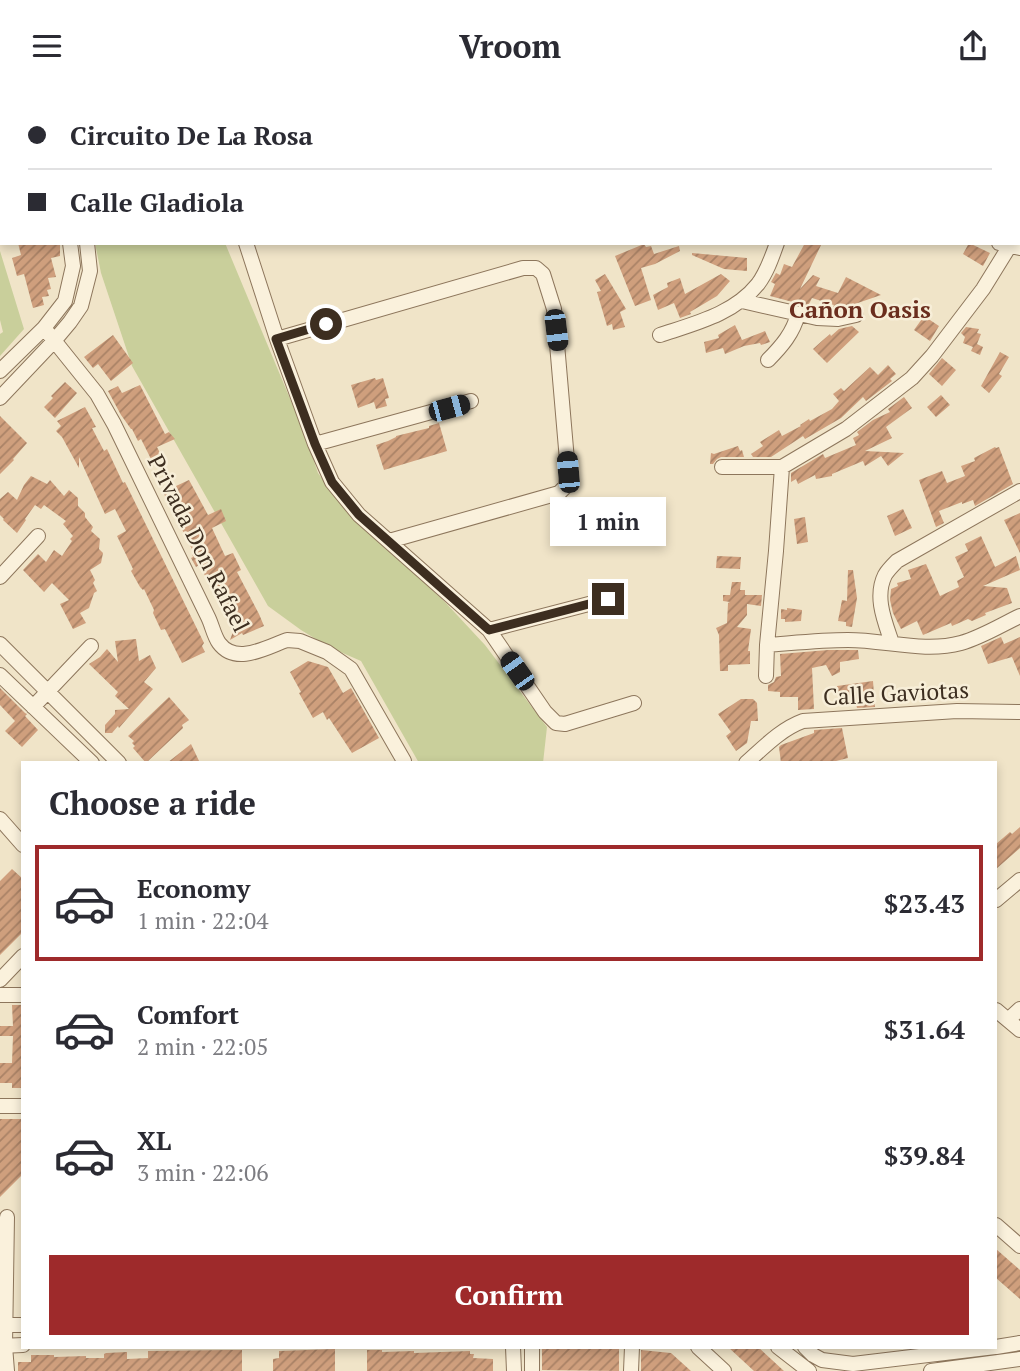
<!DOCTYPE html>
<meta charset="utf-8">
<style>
body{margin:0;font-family:"PT Serif",serif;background:#f2f2f3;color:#2b2b33;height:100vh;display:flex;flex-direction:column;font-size:26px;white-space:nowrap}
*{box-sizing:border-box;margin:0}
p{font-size:23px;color:#7c7c81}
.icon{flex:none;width:38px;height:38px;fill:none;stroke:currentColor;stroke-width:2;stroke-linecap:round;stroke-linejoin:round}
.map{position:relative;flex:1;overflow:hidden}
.panel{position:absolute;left:21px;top:670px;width:976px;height:588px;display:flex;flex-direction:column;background:#fff;border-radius:0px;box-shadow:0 4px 10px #0003}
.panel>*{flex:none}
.hud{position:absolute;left:0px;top:0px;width:1020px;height:154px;box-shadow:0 4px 10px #0003;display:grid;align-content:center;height:154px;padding:0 28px;background:#fff}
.end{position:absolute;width:32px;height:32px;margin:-16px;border:9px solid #3d2e20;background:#fff;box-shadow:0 0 0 4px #fff}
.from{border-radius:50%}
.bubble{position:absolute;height:49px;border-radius:0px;background:#fff;box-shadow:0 4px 10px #0003;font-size:23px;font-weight:800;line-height:49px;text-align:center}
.car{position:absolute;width:21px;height:42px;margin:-21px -10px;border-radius:9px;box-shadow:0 0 5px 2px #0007;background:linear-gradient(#222 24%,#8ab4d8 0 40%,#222 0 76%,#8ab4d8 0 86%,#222 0)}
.hud b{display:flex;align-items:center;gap:24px;height:66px;font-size:26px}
.hud b+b{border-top:2px solid #e1e1e2}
.hud i{width:18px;height:18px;background:#2b2b33}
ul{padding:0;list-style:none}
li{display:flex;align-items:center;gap:21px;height:116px;margin:0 14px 10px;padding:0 14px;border:4px solid transparent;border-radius:0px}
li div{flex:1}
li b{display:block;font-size:26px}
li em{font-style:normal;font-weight:800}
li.active{border-color:#9e2a2b}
li>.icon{width:63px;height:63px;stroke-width:1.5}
h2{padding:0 28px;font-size:32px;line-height:84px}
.action{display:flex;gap:14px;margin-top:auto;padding:14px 28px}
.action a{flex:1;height:80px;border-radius:0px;background:#9e2a2b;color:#fff;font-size:28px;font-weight:800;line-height:80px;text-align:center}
header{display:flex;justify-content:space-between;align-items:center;height:91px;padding:0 28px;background:#fff;font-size:32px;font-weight:800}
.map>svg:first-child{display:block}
.green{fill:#c9cf9b}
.building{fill:url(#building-hatch)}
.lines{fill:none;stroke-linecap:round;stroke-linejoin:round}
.minor-casing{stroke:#8d765c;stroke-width:16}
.minor{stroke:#faf1dc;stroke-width:14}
.route{stroke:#3d2e20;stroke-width:9}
.labels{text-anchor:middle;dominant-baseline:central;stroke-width:5;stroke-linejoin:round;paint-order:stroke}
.street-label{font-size:23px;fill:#3d2e20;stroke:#f7eed8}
.neighbourhood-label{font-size:24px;font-weight:bold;fill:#6b2e1e;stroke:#f7eed8}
</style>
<header><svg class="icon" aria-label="menu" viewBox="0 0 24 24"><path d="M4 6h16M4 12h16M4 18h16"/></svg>Vroom<svg class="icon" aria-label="share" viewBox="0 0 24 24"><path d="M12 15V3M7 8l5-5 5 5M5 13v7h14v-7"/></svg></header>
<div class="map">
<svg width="1020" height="1280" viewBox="0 0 1020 1280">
<defs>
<pattern id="building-hatch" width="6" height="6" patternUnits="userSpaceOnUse" patternTransform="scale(1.75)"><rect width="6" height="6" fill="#cf9f7d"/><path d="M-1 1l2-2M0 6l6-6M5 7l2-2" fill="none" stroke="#a98266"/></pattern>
</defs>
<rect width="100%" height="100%" fill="#f0e4c8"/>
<!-- green -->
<path class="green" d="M95,152h130l79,189 14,41 25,34 101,94 41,44 62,82 -4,36h-124l-58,-102 -32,-14 -28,-17 -33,-24 -136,-240 -31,-93z
M0,160l24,78 -24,27v-22l3,-2 -3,-12z"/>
<!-- building -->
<path class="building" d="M18,152h42v13l-9,2 5,19 -8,1 3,11 -4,1 2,6 -7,1 2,8 -11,3 -9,-34 -7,2 -5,-18 9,-3z
M805,152h17l-22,46 13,-14 7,3 -4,8 22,7 8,-16 35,18 -29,10 -1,1 -14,3h-5l2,-4 -22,-7 -4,8 -38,-10 5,-12 -4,-2 5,-9 4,2 4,-11 8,3z
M969,152l21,10 -7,13 -20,-12z
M644,153l2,3 5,-1 3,8 25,-8 1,5 -25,13 -14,4 10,32 -16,6 -20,-50z
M692,162l55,5v13l-23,-2 -32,-14z
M605,183l21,35 -6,3 5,15 -12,3 -1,-6 -5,2 -10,-34 4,-1 -6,-11z
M721,183l9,7 -13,15 -27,16 1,2 -11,4 -6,-15 -16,7 -5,-15 15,-8 -1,-4 13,-5 5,16z
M924,225l15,10 -9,15 -16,-11z
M735,234l7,15 23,-9 5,11 -9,3 -1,-2 -16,3 -19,8 -2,-6 -17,5 -2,-11 15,-4 -1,-3z
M852,235l7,6 -32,31 -14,-14 10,-9 7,-6 1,2 8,-7z
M966,236l13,2 -2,4 4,1 -4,10 6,3 -3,8 -9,-4 2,-4 -10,-4 2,-6 -4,-4z
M113,244l20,28 -22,18 -13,-17 -5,4 -9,-11z
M1000,261l9,5 -10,17 3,2 -13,17 -8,-7z
M942,267l14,12 -14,16 -13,-12z
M888,274l8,9 -6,5 2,2 -26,20 -3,-4 -22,21 -36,21 -2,-3 -32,21h-18l-2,-3 12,-8 -3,-4 19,-12 3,6 19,-10 -1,-1 9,-6 1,2 22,-12 7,-8 -6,-7 8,-6 3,3 26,-24 8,8z
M375,287l1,2 7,-2 6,20 -4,1 2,7 -11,3 -2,-7 -16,6 -7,-23z
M65,291l12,11 -22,25 -11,-11 9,-9 -2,-2z
M140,294l25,49 4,-2 6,7 -18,8 4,8 -10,4 -10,-20 -3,2 -6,-12h-1l-10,-14 -13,-24 10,-5 4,7z
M941,304l9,10 -14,12 -9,-10z
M904,306l8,11 -26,19 6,11 -27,13 39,2 -16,13 -7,-10 -16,10 -2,-5 -31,13v2l-16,3 -1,-4 -17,9 -2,-5 -5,3v-9l32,-19 2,4 31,-13 -3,-7 6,-3 -2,-3 16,-12 17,-8 -2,-3z
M85,316l11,20 -4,1 12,23 3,-2 16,34 2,-1 79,161 -2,3 3,6 -23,11 -17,-34 -4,1 -8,-17 1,-3 -10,-21 -1,1 -3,-3 -9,-16 2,-2 -16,-33 9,-5 -11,-22 -10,5 -26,-57v11l-17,-31 -6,-6 5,-5 -4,-5z
M0,325l27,27 -14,16 1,1 -14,14z
M439,332l8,28 -63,19 -8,-25 12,-4 8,-4v-1l33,-8v-2z
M738,355l2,5 2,-1 2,7h-23l-4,2 -4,5h-3l1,-11 3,1z
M995,356l1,1 3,-1 14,37 -38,22 -2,-6 -11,4v-2l-23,9 5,12 -8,4 -17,-47 23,-9 5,12 18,-7 -4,-10 14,-5 -1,-3z
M31,385l16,8 3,-4 14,16 5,-6 9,8v8l7,7v4l8,10 -2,4 9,8 -1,10 4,4 -2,10 -11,7 5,10 -2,3 4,8 -3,2 -5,15 -9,5 6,10 -13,6 -13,-25 9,-4 -17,-17 -8,9 -21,-22 15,-16 8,8 8,-12 8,6 10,-15 -2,-2 3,-3 -10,-12 3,-3 -22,-16 -3,4 -6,-4 -10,14 1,1 -9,13 -14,-13 1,-1 -4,-4v-16l8,-7 9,8 7,-15z
M189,389l19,35 13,-6 5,12 -14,7 13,28 8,-3 8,17 -4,2 22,42 5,12 -21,9 -1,-2 -12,7 4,-11 -3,-1 -16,-33h1l-17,-30 -3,2 -5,-9 2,-1 -1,-3 2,-1 -31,-61z
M903,418l9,19 -17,8 -8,-20z
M1020,422v40l-16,-33z
M805,426l3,25 -11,2 -3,-25z
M981,445l14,31 21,-11 4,14 -37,16 24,2 5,15 -27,10 1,2 -14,6 -4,-2 -16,7 -1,-3 -28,12 -6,-14 -16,8 -8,-16 -3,-13 1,-11 7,-3 -1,-3 14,-4 -3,-9 18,-6 14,32 19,-9 -2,-6 7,-4 -9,-20 13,-6 -3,-7z
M717,465l24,1 -1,12 -24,-1z
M848,479h5l4,28 -5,29 -6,-1v-4l-8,-1 4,-21 5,1z
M732,491h9l-1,8h5v5h17l-1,11 -14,-2v11l-10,12 14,2 -3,22h2v13l-22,1v6h-8l-1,-36 -3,-7 11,-5 1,-20 2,-1 -7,-1v-6h7z
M787,517l15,2 -1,11 -16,1v-3h-4v-10l6,1z
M1001,546l3,7 16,-7v39l-8,-19 -24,7 -7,-18z
M136,548l3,22 11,-6 6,13 -12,14 9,7 -34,39 -1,-2 -6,7h-7v-8l10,-11v-4l14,-1 -14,-13 3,-4 -29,-28 11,-7 7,-8 11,13 -3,-21z
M828,559h30l1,9 -19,3v10l-8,4 -6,-11 -14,3 2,41 -16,1v-13h-18v-5l-12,-1v-6l6,-3 2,-5 5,-1 -1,-22z
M308,570l20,6 15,26 8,-5 28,50 -27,15 -23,-35 -2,2 -4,-8 -10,6 -14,-25 2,-1 -11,-20z
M873,590l2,26 -18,1 -1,-4 -16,1 -3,-19z
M0,597l25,25 2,1 -2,2 13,14 -16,17 -17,-16 10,-10 -15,-16z
M169,606l20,23 -7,5 1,3 -37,35 -13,-15 2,-2 -3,-3 2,-2 -6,-5z
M741,608h12l4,4 1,18h-7l-4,22 -11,8 -10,-15 5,-4 -13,-18z
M842,637l6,30 -20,5h-47l-2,-16 2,-2 33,-12v-3z
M191,653l9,19h-33z
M1020,736v21l-24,21v-25l14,-12 2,2z
M12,778l11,10v53l-23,23v-74z
M12,914h11v83h-11v-5h-12v-20h12l1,-27h-13v-10h13z
M0,1028h23v55l-23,23z
M996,1158l24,21v29l-24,-21z
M542,1256h77v24l-77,-1z
M728,1256h30l26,24h-30z
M335,1258v22h-62v-12l6,-1v-7z
M226,1259h16v21h-224v-9h13v-7h23v2l32,-1v2h18v-4l2,-1 21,-1v7l21,-1v-7z
M367,1259h15v2l32,-1v2l56,-2v3h4l-1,4 20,1v12h-126z
M641,1259l30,3 20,18h-50z"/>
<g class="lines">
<!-- minor casing -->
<g class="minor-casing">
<path id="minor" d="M14,0l2,2
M177,0l1,2
M653,0l5,2
M192,2l5,-2
M702,2v-2
M0,4l2,2
M246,152l31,96 38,105 17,38 27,33 130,115 56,82 11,11 9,1 69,-21
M999,152l21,5
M742,210l75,17 21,1 18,-4
M44,237l53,66 17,30 94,193c4,8 6,19 11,26 17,23 48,4 68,-3l13,1 27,11 24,17 53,92
M660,244c36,-12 74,-21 98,-51 9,-12 14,-27 19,-41
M277,248l246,-71h13l7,6 11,35 14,163 -2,14 -7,7 -170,48
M768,269c14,-14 25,-27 30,-46
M0,280l44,-43 21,-27 8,-35 -3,-23
M0,307l54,-57 16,-19 11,-16 9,-35 -3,-28
M315,353l156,-43
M722,376h60
M0,486l38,-41
M489,539l119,-31
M892,552c-7,-21 -18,-46 -7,-68 3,-5 8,-10 12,-14l123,-70
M0,553l119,119
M767,554c27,-2 54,-5 81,-5 38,0 76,13 113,3 21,-6 40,-18 59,-27
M0,584l92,88
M766,585l1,-31 9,-94 6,-84 64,-38 66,-51 20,-22 51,-67 26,-42
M33,616l58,-61
M746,672c18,-16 35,-34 57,-42l154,-10 63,1
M0,728l23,26
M996,809l24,-20
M0,889l23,-24
M0,904h23
M996,919l24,20
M1008,929l12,-11
M0,1015h23
M996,1134l24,21
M0,1234h23
M0,1255l23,-1
M513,1256l1,24
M532,1256v24
M698,1256l26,24
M778,1256l31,24
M805,1256l8,8 9,5 31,4 142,-17
M996,1256l24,-4
M7,1280l-2,-25 2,-129
M631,1280l1,-24
M931,1280l89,-12"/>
</g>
<!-- minor -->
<use href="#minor" class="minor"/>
</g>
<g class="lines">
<!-- route -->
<path class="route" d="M326,233l-50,15 39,105 17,38 27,33 130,115 119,-31"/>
</g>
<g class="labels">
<!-- street labels -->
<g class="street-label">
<text transform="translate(199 452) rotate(63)">Privada Don Rafael</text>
<text transform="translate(896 602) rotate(-3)">Calle Gaviotas</text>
</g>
<!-- neighbourhood labels -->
<g class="neighbourhood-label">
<text x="860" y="218">Cañon Oasis</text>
</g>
</g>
</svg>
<i class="end from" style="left:326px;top:233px"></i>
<i class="end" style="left:608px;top:508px"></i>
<div class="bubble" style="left:550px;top:406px;width:116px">1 min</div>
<i class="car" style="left:556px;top:239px;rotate:173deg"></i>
<i class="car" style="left:449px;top:317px;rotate:75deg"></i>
<i class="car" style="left:568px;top:381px;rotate:355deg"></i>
<i class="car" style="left:517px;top:580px;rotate:325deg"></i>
<div class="hud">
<b><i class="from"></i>Circuito De La Rosa</b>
<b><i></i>Calle Gladiola</b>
</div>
<section class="panel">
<h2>Choose a ride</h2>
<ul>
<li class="active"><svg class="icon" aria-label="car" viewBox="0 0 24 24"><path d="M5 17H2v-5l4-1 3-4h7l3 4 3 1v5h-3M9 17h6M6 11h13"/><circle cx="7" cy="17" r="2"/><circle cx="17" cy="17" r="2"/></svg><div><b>Economy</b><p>1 min · 22:04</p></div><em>$23.43</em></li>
<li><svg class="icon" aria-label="car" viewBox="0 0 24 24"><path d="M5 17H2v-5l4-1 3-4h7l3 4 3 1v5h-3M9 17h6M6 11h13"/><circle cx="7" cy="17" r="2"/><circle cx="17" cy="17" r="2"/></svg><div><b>Comfort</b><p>2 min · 22:05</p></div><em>$31.64</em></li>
<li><svg class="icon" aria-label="car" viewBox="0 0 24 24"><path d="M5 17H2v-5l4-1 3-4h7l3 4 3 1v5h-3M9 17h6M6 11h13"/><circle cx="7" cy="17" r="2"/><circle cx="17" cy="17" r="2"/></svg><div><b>XL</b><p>3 min · 22:06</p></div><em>$39.84</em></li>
</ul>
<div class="action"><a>Confirm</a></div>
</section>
</div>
